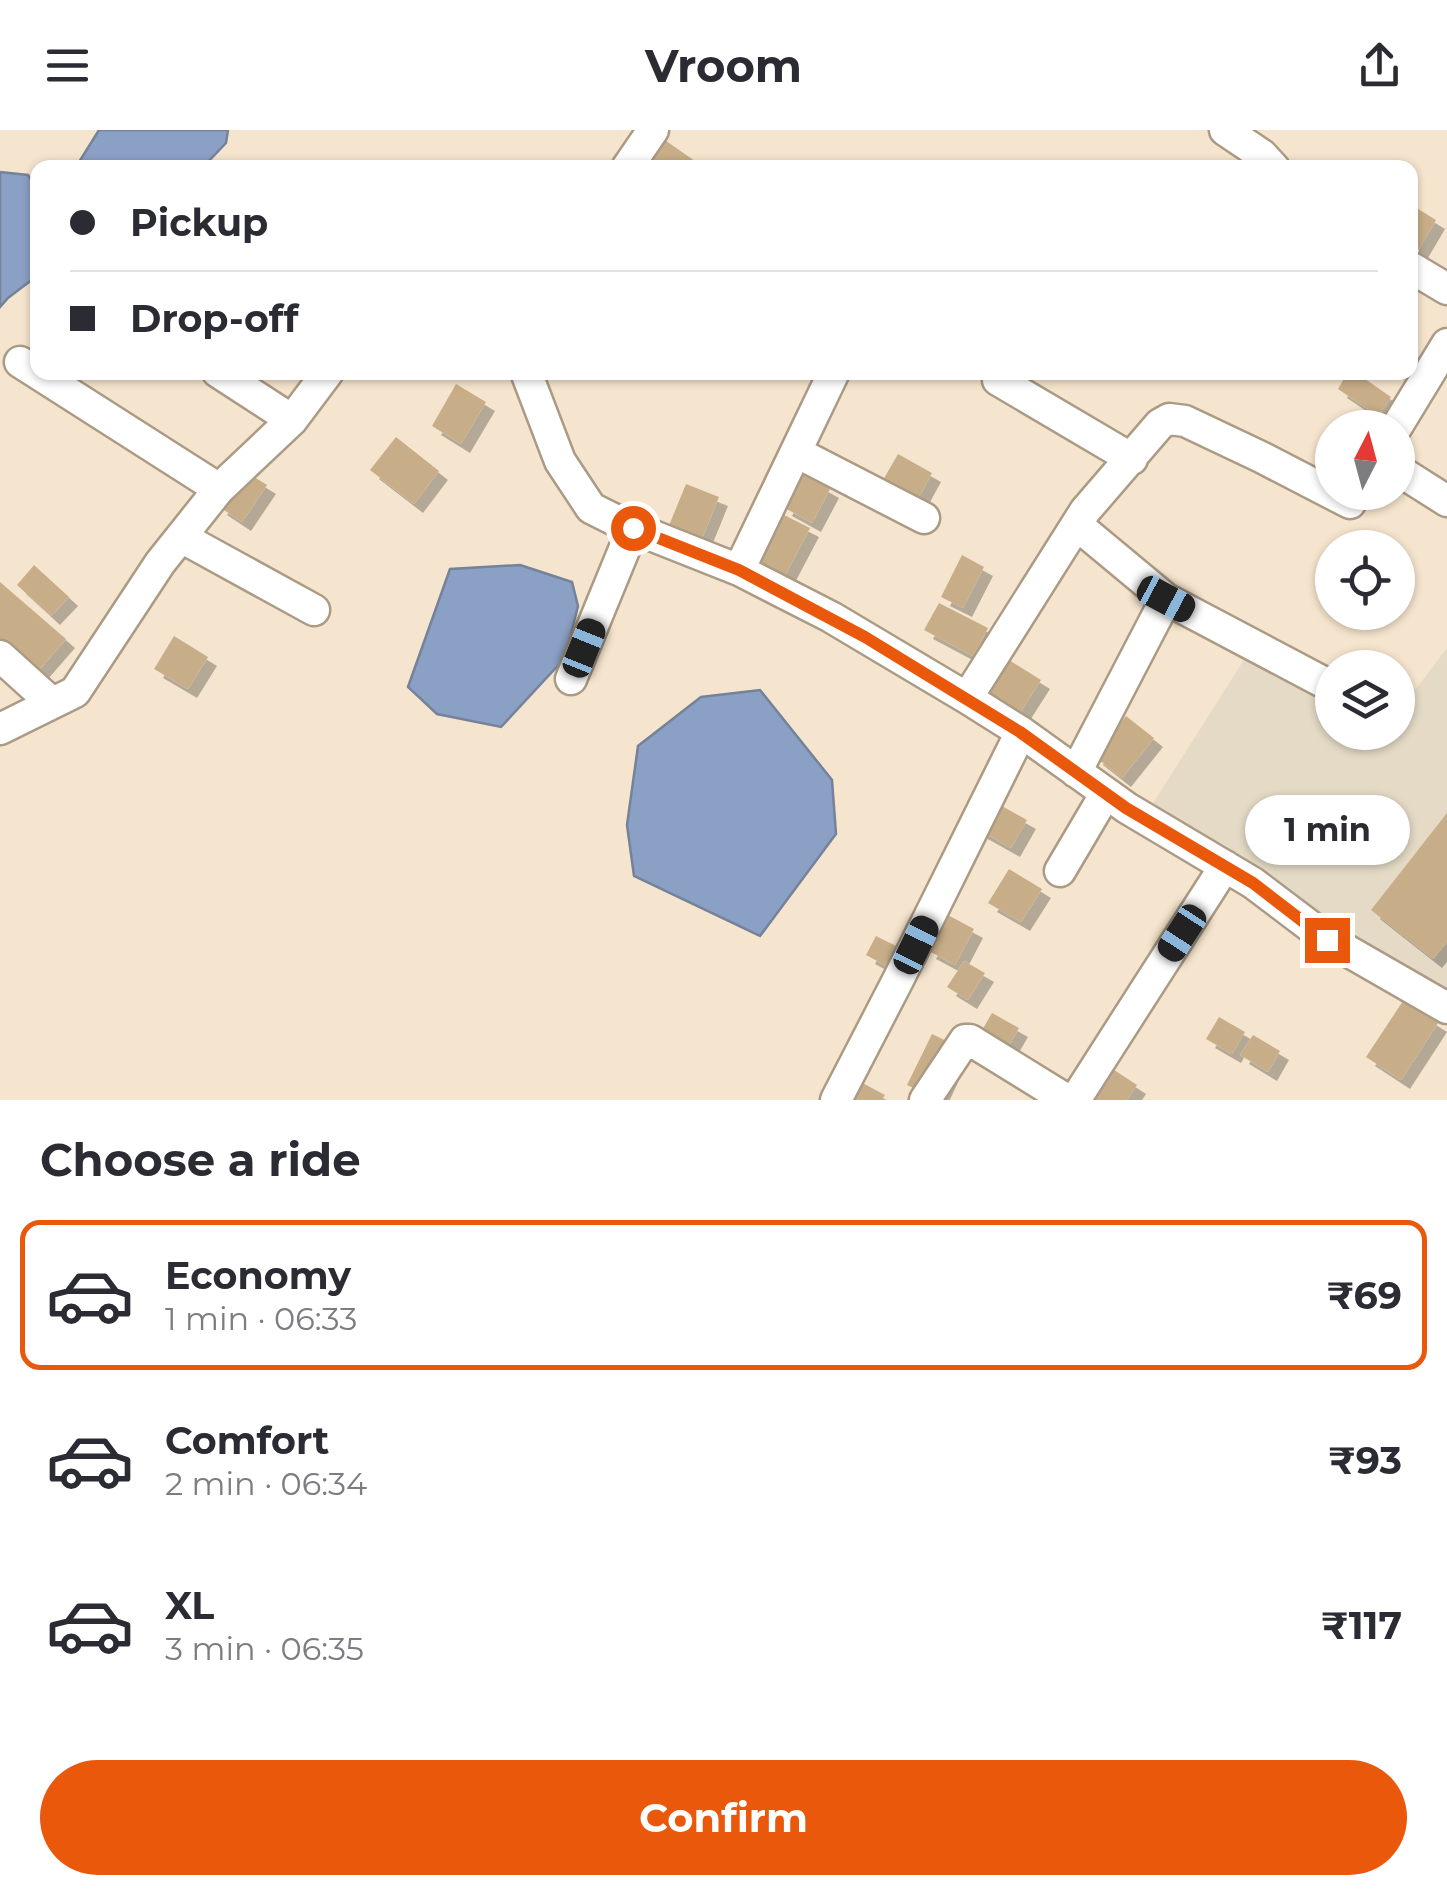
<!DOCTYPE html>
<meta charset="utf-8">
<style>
body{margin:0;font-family:Montserrat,sans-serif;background:#f2f2f3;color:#2b2b33;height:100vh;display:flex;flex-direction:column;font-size:38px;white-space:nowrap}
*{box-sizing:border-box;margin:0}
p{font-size:32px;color:#7c7c81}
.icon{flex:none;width:55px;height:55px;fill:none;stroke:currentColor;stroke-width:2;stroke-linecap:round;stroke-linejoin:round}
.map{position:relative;height:970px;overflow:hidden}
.side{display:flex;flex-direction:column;background:#fff;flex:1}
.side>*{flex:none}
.guide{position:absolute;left:30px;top:30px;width:1388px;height:220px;border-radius:20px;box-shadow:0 2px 8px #0004;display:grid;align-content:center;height:220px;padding:0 40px;background:#fff}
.needle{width:65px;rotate:6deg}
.tools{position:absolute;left:1315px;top:280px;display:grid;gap:20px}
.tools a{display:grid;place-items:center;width:100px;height:100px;border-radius:50%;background:#fff;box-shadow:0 2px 8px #0004;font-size:50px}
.end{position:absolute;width:45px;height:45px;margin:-22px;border:12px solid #ea580c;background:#fff;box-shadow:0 0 0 5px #fff}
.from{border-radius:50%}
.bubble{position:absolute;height:70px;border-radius:35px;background:#fff;box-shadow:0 2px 8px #0004;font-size:32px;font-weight:700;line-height:70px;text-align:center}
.car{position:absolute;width:30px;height:60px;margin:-30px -15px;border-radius:12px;box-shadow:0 0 8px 2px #0007;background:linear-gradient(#222 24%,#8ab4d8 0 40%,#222 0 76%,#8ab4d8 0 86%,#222 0)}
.guide b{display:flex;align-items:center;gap:35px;height:95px;font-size:38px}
.guide b+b{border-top:2px solid #e1e1e2}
.guide i{width:25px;height:25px;background:#2b2b33}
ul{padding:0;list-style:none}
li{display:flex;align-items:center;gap:30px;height:150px;margin:0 20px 15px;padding:0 20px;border:5px solid transparent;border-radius:20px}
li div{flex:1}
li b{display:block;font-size:38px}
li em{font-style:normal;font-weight:700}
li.active{border-color:#ea580c}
li>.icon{width:90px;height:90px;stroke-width:1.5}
h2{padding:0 40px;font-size:45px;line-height:120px}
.primary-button{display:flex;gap:20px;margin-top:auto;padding:20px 40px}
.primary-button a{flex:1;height:115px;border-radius:60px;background:#ea580c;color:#fff;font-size:40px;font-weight:700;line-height:115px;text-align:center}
header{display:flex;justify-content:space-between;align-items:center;height:130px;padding:0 40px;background:#fff;font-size:45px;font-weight:700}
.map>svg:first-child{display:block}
.commercial{fill:#e4dac5}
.water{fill:#8ba0c5;stroke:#758299;stroke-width:2.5}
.building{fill:#c8ae88;filter:url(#shadow)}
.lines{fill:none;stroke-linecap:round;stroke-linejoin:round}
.minor-casing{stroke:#ab9b85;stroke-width:35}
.minor{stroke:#fff;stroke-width:30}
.route{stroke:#ea580c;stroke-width:12}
</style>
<header><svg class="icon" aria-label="menu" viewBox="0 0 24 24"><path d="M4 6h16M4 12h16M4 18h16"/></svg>Vroom<svg class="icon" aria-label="share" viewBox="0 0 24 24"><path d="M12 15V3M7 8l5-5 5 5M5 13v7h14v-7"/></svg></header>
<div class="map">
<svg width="1447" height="970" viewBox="0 0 1447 970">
<defs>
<filter id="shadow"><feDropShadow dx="9" dy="9" stdDeviation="0" flood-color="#0004"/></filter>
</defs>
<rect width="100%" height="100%" fill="#f6e5ce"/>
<!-- commercial -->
<path class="commercial" d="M1447,518v342l-131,-75 -164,-110 98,-155 82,41v41h66v-51l18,8z"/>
<!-- water -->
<path class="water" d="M99,0h129l-2,13 -23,24h-110l-14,-5z
M0,42l28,3 9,14v87l-29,22 -8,9z
M520,435l52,17 6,24 -13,52 -64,69 -64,-13 -29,-27 42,-118z
M760,560l72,90 4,54 -76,102 -126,-60 -7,-51 11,-79 63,-49z"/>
<!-- building -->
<path class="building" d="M659,6l46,32h-61z
M1410,74l26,16 -20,34 -6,-3z
M1348,242h7l36,25 -13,19 -40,-27z
M456,254l30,18 -25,42 -29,-18z
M396,307l43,34 -25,33 -44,-34z
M898,324l34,19 -18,33 -35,-19z
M243,340l24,15 -25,37 -24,-16z
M801,343l29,16 -18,34 -29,-16z
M686,354l33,13 -18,44 -33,-13z
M784,385l26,13 -28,53 -26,-13z
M962,425l22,12 -21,41 -22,-11z
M34,435l35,32 -18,19 -34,-31z
M0,452l66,57 -34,39 -32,-28z
M939,473l49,25 -15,28 -49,-26z
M174,506l34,21 -20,32 -34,-20z
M1009,530l32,20 -25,39 -32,-20z
M1126,586l28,22 -32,40 -28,-22z
M993,671l34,19 -16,28 -34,-19z
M1447,683v129l-14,17 -62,-49z
M1009,739l33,20 -21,33 -33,-19z
M946,784l28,15 -19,36 -28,-15z
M876,806l24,12 -10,20 -24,-13z
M964,831l21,12 -17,27 -21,-13z
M1403,871l35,22 -37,57 -35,-23z
M992,883l27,15 -14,24 -27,-15z
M1219,887l26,15 -13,22 -26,-15z
M932,904l29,14 -24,51 -30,-14z
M1253,905l27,16 -12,21 -28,-17z
M1105,934l32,21 -10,15h-45z
M857,950l28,15 -3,5h-36z"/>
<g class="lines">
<!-- minor casing -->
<g class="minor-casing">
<path id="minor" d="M1225,0l37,25 12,13
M627,38l26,-38
M1410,137l37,22
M20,232l199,127
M218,242l74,48
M526,242l34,89 31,47 32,16 116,46 92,47 136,81 54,34 106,76 126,75 74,56 120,69
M998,250l134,79
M1396,298l51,-84
M796,322l128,66
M1398,340l49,31
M1077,395l89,74 155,82
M181,407l133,73
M739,440l95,-198
M0,526l52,47
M571,549l62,-151
M967,568l118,-187 75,-87 9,-5 16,2 76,36 89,46 6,-11
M0,599l75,-37 85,-129 59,-74 73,-69 36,-48
M1076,642l90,-173
M1060,741l46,-78
M836,970l62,-120 123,-248
M925,970l40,-60h5l97,60
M1075,970l150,-234"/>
</g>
<!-- minor -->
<use href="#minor" class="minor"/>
</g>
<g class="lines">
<!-- route -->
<path class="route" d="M633,398l106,42 126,67 155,95 106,76 127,75 74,57"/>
</g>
</svg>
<div class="tools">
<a><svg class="needle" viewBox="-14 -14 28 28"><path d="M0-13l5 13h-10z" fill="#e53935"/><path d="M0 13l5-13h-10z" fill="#7c7c81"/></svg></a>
<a><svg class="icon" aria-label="locate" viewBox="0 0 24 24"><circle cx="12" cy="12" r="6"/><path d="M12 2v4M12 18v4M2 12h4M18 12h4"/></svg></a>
<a><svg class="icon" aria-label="layers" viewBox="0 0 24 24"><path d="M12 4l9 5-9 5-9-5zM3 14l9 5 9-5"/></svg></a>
</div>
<i class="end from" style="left:633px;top:398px"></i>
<i class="end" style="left:1327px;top:810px"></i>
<div class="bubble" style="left:1245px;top:665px;width:165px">1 min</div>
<i class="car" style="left:1166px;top:469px;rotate:118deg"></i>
<i class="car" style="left:584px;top:518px;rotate:22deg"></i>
<i class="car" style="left:1182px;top:803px;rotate:213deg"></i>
<i class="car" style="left:916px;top:815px;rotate:26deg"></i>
<div class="guide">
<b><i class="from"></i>Pickup</b>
<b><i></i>Drop-off</b>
</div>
</div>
<section class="side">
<h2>Choose a ride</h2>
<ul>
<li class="active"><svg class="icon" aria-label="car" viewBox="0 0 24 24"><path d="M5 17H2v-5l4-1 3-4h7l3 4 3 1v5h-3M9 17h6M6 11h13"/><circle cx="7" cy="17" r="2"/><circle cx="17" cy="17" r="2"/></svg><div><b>Economy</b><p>1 min · 06:33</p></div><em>₹69</em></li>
<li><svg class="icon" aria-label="car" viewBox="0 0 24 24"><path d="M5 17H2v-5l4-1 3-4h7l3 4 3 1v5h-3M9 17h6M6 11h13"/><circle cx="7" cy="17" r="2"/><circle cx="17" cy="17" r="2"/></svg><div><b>Comfort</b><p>2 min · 06:34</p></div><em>₹93</em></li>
<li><svg class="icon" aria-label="car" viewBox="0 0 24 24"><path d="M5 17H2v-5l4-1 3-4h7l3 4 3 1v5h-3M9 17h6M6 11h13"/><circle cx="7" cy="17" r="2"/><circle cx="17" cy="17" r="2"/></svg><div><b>XL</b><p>3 min · 06:35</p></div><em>₹117</em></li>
</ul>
<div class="primary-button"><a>Confirm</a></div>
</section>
